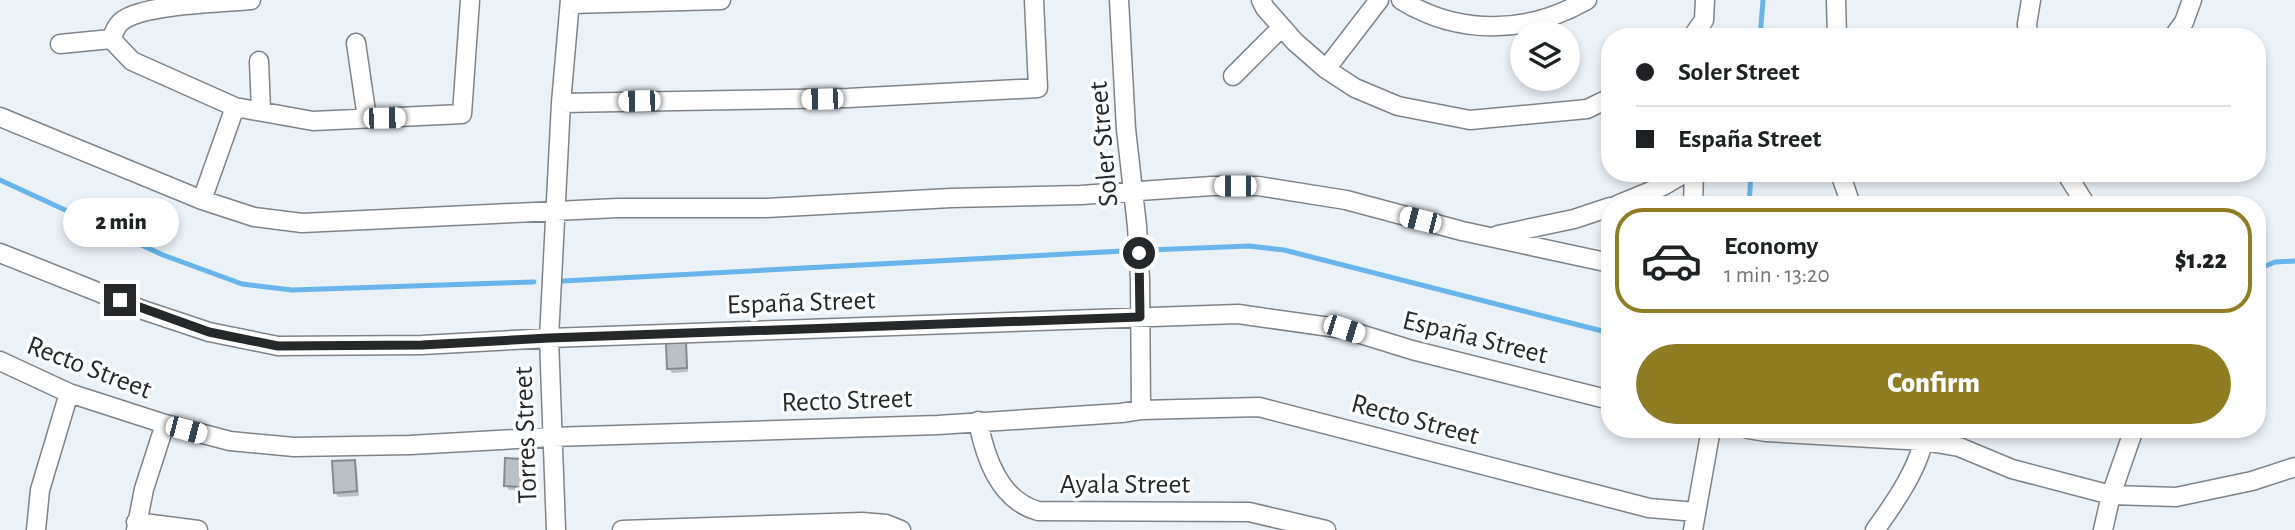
<!DOCTYPE html>
<meta charset="utf-8">
<style>
body{margin:0;font-family:"Alegreya Sans",sans-serif;background:#f2f2f2;color:#202124;height:100vh;display:flex;flex-direction:column;font-size:26px;white-space:nowrap}
*{box-sizing:border-box;margin:0}
p{font-size:23px;color:#757577}
.icon{flex:none;width:38px;height:38px;fill:none;stroke:currentColor;stroke-width:2;stroke-linecap:round;stroke-linejoin:round}
.map{position:relative;flex:1;overflow:hidden}
.details{position:absolute;left:1601px;top:196px;width:665px;height:242px;display:flex;flex-direction:column;background:#fff;border-radius:28px;box-shadow:0 4px 10px #0003}
.details>*{flex:none}
.guide{position:absolute;left:1601px;top:28px;width:665px;height:154px;border-radius:28px;box-shadow:0 4px 10px #0003;display:grid;align-content:center;height:154px;padding:0 35px;background:#fff}
.controls{position:absolute;left:1510px;top:21px;display:grid;gap:14px}
.controls a{display:grid;place-items:center;width:70px;height:70px;border-radius:50%;background:#fff;box-shadow:0 4px 10px #0003;font-size:35px}
.end{position:absolute;width:32px;height:32px;margin:-16px;border:9px solid #26282a;background:#fff;box-shadow:0 0 0 4px #fff}
.from{border-radius:50%}
.bubble{position:absolute;height:49px;border-radius:24px;background:#fff;box-shadow:0 4px 10px #0003;font-size:23px;font-weight:800;line-height:49px;text-align:center}
.car{position:absolute;width:21px;height:42px;margin:-21px -10px;border-radius:9px;box-shadow:0 0 5px 2px #0007;background:linear-gradient(#fff 24%,#345 0 40%,#fff 0 76%,#345 0 86%,#fff 0)}
.guide b{display:flex;align-items:center;gap:24px;height:66px;font-size:26px}
.guide b+b{border-top:2px solid #e0e0e0}
.guide i{width:18px;height:18px;background:#202124}
ul{padding:12px 0 0;list-style:none}
li{display:flex;align-items:center;gap:21px;height:105px;margin:0 14px 10px;padding:0 21px;border:4px solid transparent;border-radius:28px}
li div{flex:1}
li b{display:block;font-size:26px}
li em{font-style:normal;font-weight:800}
li.active{border-color:#907c22}
li>.icon{width:63px;height:63px;stroke-width:1.5}
.primary-button{display:flex;gap:14px;margin-top:auto;padding:14px 35px}
.primary-button a{flex:1;height:80px;border-radius:42px;background:#907c22;color:#fff;font-size:28px;font-weight:800;line-height:80px;text-align:center}
.map>svg:first-child{display:block}
.shadow{fill:#0003}
.lines{fill:none;stroke-linecap:round;stroke-linejoin:round}
.stream{stroke:#69b5eb;stroke-width:5}
.building{fill:#bac1c6;stroke:#858b90;stroke-width:2}
.street-casing{stroke:#7e8489;stroke-width:21}
.street{stroke:#fff;stroke-width:18}
.route{stroke:#26282a;stroke-width:9}
.labels{text-anchor:middle;dominant-baseline:central;stroke-width:7;stroke-linejoin:round;paint-order:stroke}
.street-label{font-size:28px;fill:#26282a;stroke:#fcfeff}
</style>
<div class="map">
<svg width="2295" height="530" viewBox="0 0 2295 530">
<rect width="100%" height="100%" fill="#eaf1f7"/>
<!-- shadow -->
<path class="shadow" d="M685,344l2,5 1,23 -16,1 -3,-5z
M522,460l3,5 -1,26 -15,-1 -3,-4z
M354,462l3,5 2,29 -21,1 -3,-5z"/>
<g class="lines">
<!-- stream -->
<path class="stream" d="M1760,37l3,-37
M0,180l163,75 79,29 50,6 242,-8
M1749,205l2,-32
M1149,250l100,-4 35,4 326,83
M2258,269l17,-7 20,-1
M563,281l560,-30"/>
</g>
<!-- building -->
<path class="building" d="M686,342l1,26 -20,1 -1,-26z
M505,458l18,1 -1,28 -18,-1z
M355,460l2,31 -23,2 -2,-32z"/>
<g class="lines">
<!-- street casing -->
<g class="street-casing">
<path id="street" d="M251,0c-29,3 -108,4 -129,21 -6,4 -8,12 -11,18l21,22 103,46 78,14 149,-7 8,-114
M1119,0l7,129 11,97 3,53 1,131
M1261,0l4,8 30,34 31,27 29,19 43,18 72,14 117,-11 23,-11
M1401,0c59,36 127,34 186,0
M1836,0l1,37
M570,4l151,-4
M1692,37l12,-17 1,-20
M2028,37l-1,-13 4,-24
M2173,37l11,-15 8,-22
M356,43l11,75
M60,44l51,-5
M259,61l2,49
M1326,69l53,-69
M1233,76l49,-49
M561,103l287,-5 190,-10 -4,-88
M0,117l202,83 52,17 48,6 316,-15h148l185,-10 130,-3 131,-9h46l88,14 116,31 148,32
M1840,173l11,32
M2066,173l20,32
M202,200l33,-93
M1617,205l46,-19 22,-13
M1693,205l1,-32
M1498,235l76,-16 36,-12
M0,253l143,57 66,22 69,14 144,-1 127,-7 689,-24 106,15 68,21 198,50
M0,361l69,32 96,31 65,17 64,6 116,-2 142,-8 386,-12 183,-12 20,-3 118,-3 390,101 47,4
M978,421c7,36 21,79 60,90l211,1 77,18
M1748,429l18,3 158,9 35,6 53,22 99,26 65,2 76,-16 43,-14
M136,522l62,8
M36,530l4,-40 29,-97
M136,530l8,-41 21,-65
M556,530l-7,-192 12,-235 9,-103
M622,530l240,-8 24,2 15,6
M1693,530l18,-101
M1875,530c19,-26 47,-66 50,-99
M2103,530l8,-35 23,-66"/>
</g>
<!-- street -->
<use href="#street" class="street"/>
</g>
<g class="lines">
<!-- route -->
<path class="route" d="M120,300l89,32 69,14 144,-1 127,-7 591,-21 -1,-64"/>
</g>
<g class="labels">
<!-- street labels -->
<g class="street-label">
<text transform="translate(1104 144) rotate(-95)">Soler Street</text>
<text transform="translate(801 303) rotate(-2)">España Street</text>
<text transform="translate(1475 338) rotate(14)">España Street</text>
<text transform="translate(89 368) rotate(21)">Recto Street</text>
<text transform="translate(847 401) rotate(-2)">Recto Street</text>
<text transform="translate(1415 420) rotate(15)">Recto Street</text>
<text transform="translate(526 435) rotate(-92)">Torres Street</text>
<text x="1125" y="485">Ayala Street</text>
</g>
</g>
</svg>
<div class="controls">
<a><svg class="icon" aria-label="layers" viewBox="0 0 24 24"><path d="M12 4l9 5-9 5-9-5zM3 14l9 5 9-5"/></svg></a>
</div>
<i class="end from" style="left:1139px;top:253px"></i>
<i class="end" style="left:120px;top:300px"></i>
<div class="bubble" style="left:63px;top:198px;width:116px">2 min</div>
<i class="car" style="left:822px;top:99px;rotate:269deg"></i>
<i class="car" style="left:639px;top:101px;rotate:269deg"></i>
<i class="car" style="left:384px;top:118px;rotate:89deg"></i>
<i class="car" style="left:1235px;top:186px;rotate:270deg"></i>
<i class="car" style="left:1420px;top:220px;rotate:284deg"></i>
<i class="car" style="left:1344px;top:329px;rotate:108deg"></i>
<i class="car" style="left:186px;top:430px;rotate:105deg"></i>
<div class="guide">
<b><i class="from"></i>Soler Street</b>
<b><i></i>España Street</b>
</div>
<section class="details">
<ul>
<li class="active"><svg class="icon" aria-label="car" viewBox="0 0 24 24"><path d="M5 17H2v-5l4-1 3-4h7l3 4 3 1v5h-3M9 17h6M6 11h13"/><circle cx="7" cy="17" r="2"/><circle cx="17" cy="17" r="2"/></svg><div><b>Economy</b><p>1 min · 13:20</p></div><em>$1.22</em></li>
</ul>
<div class="primary-button"><a>Confirm</a></div>
</section>
</div>
